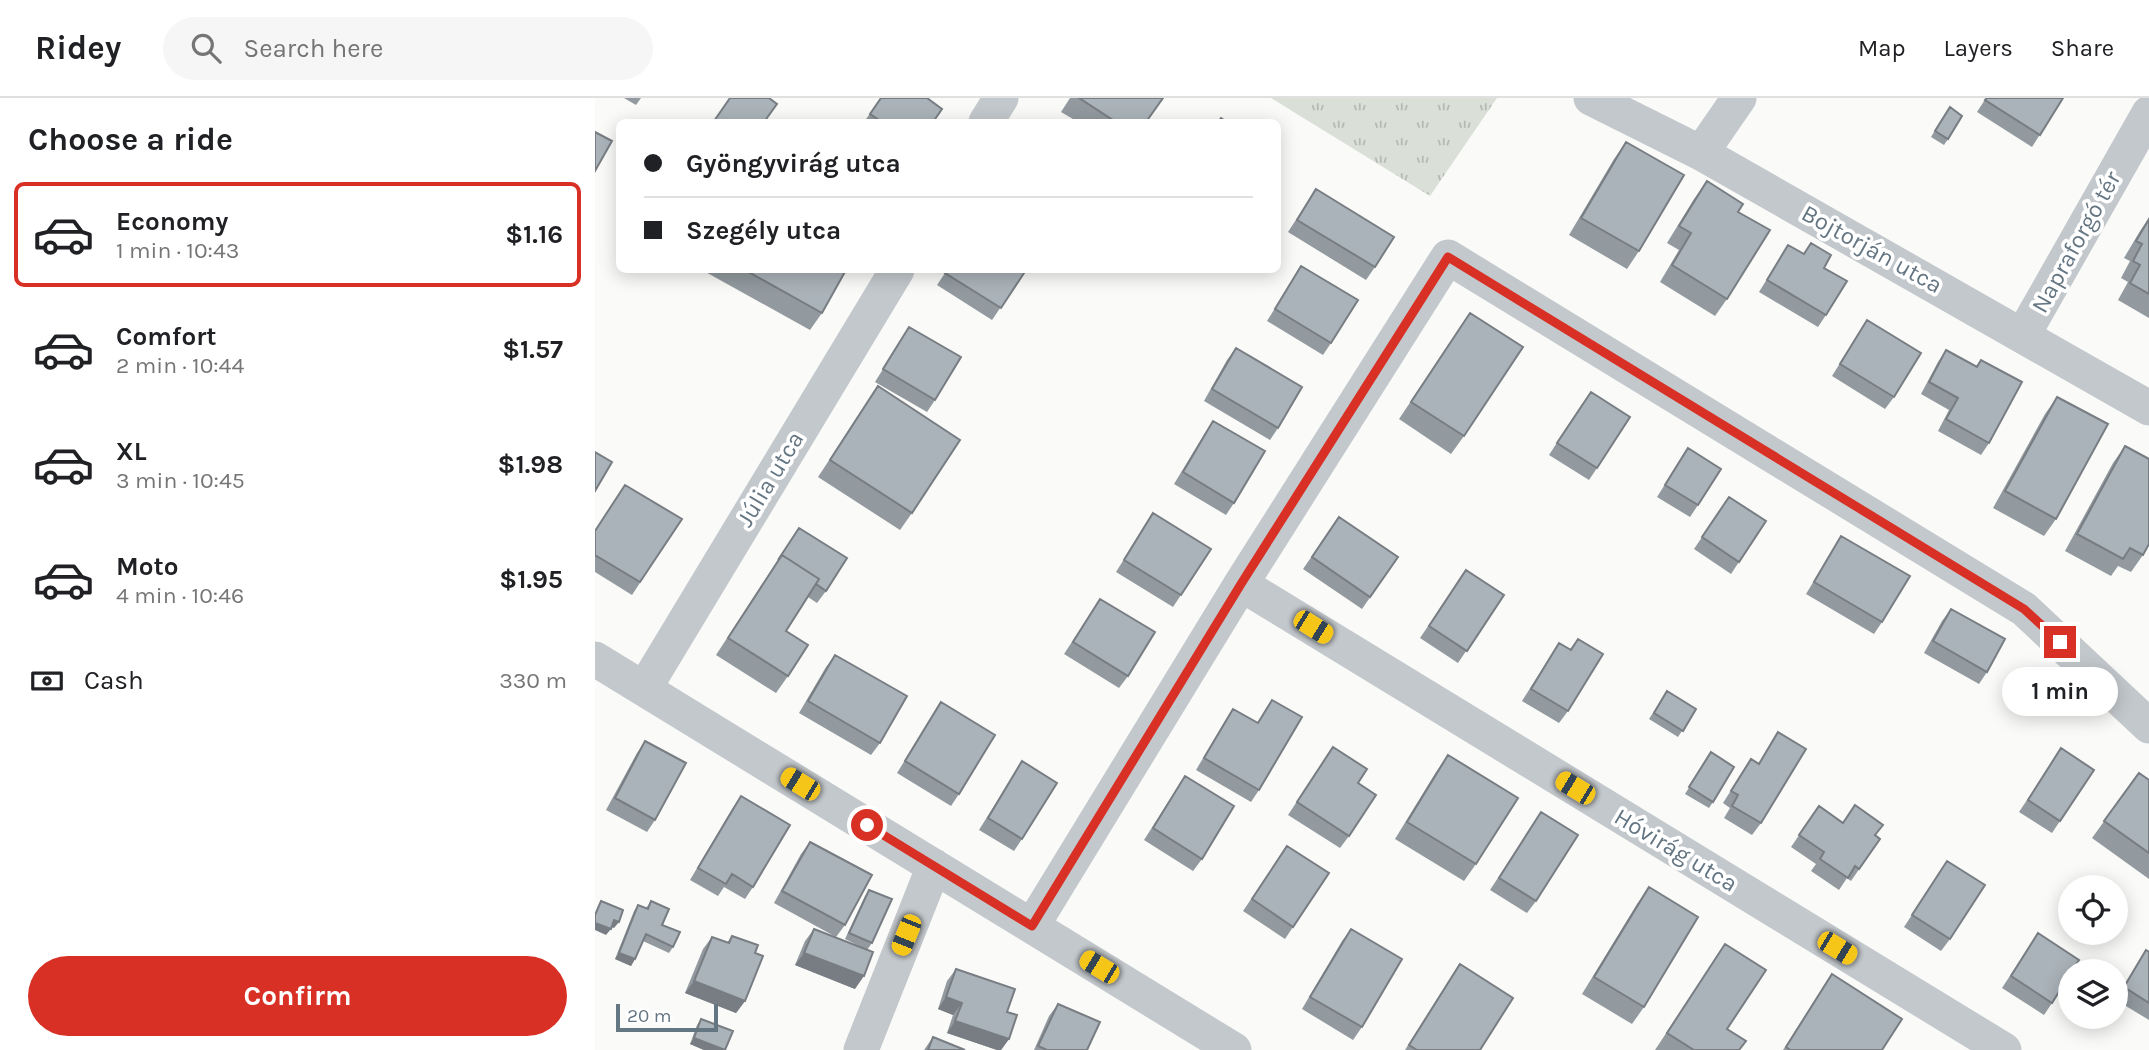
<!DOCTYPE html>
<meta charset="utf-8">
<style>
body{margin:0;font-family:Karla,sans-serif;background:#f6f6f6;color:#202124;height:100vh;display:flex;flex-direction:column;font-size:26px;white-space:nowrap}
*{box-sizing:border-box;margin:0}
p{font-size:23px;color:#757577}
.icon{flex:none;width:38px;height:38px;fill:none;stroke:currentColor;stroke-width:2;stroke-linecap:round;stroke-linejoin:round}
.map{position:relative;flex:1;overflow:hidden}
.panel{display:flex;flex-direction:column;background:#fff;width:595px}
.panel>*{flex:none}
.top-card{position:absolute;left:21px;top:21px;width:665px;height:154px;border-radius:10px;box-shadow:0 4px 18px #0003;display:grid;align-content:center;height:154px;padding:0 28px;background:#fff}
.buttons{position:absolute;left:1463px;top:777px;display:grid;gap:14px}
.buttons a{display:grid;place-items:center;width:70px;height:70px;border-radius:50%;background:#fff;box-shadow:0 4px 18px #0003;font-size:35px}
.scale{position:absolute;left:21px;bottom:18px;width:102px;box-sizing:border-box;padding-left:7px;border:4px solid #657683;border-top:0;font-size:19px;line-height:24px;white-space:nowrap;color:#657683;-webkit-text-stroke:5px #fff;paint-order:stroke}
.end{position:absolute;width:32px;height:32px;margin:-16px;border:9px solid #d93025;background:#fff;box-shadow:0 0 0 4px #fff}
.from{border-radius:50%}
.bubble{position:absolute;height:49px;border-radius:24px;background:#fff;box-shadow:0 4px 18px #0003;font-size:23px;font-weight:700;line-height:49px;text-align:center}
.car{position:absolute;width:21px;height:42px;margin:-21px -10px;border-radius:9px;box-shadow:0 0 5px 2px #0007;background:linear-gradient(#f5c518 24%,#345 0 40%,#f5c518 0 76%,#345 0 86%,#f5c518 0)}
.top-card b{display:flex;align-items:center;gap:24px;height:66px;font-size:26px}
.top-card b+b{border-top:2px solid #e0e0e0}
.top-card i{width:18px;height:18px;background:#202124}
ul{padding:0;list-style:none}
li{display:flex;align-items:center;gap:21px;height:105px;margin:0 14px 10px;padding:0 14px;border:4px solid transparent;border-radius:10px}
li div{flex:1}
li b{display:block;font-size:26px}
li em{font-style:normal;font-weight:700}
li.selected{border-color:#d93025}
li>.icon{width:63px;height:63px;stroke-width:1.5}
h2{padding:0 28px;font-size:32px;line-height:84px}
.pay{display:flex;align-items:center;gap:18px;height:77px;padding:0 28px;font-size:26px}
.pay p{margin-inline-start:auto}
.button{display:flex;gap:14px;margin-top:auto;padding:14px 28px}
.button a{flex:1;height:80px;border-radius:42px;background:#d93025;color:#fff;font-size:28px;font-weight:700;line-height:80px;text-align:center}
header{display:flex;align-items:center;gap:42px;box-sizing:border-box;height:98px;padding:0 35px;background:#fff;border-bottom:2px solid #e0e0e0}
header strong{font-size:33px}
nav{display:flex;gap:38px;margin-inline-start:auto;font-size:24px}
.search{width:490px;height:63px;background:#f6f6f6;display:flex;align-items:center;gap:18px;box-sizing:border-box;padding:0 24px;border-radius:38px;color:#757577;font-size:26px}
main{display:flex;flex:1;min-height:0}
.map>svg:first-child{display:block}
.grass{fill:url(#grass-tufts)}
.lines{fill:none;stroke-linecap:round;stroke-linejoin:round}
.minor{stroke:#c3c8cc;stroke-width:35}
.wall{fill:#929a9f}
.shaded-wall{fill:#777d82}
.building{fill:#aab3b9;stroke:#777d82;stroke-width:2}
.route{stroke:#d93025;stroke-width:9}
.labels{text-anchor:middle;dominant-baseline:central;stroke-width:7;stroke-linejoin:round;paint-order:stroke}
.street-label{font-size:24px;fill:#657683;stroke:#fff}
</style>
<header>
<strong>Ridey</strong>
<div class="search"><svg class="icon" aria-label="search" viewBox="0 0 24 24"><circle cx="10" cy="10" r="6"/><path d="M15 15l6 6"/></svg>Search here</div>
<nav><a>Map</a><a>Layers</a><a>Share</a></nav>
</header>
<main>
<section class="panel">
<h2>Choose a ride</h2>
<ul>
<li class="selected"><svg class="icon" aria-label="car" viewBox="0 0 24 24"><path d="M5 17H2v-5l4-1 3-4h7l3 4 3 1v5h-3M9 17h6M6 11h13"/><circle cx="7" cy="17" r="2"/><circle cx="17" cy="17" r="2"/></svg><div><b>Economy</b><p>1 min · 10:43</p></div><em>$1.16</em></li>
<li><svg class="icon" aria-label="car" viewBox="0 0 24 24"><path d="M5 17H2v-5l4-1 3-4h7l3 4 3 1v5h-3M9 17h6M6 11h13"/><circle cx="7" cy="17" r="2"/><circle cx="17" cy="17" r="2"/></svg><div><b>Comfort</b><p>2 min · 10:44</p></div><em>$1.57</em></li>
<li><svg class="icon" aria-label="car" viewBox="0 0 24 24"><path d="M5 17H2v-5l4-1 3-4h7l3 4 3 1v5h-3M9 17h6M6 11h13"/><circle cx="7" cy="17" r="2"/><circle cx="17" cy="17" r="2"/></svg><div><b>XL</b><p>3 min · 10:45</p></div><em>$1.98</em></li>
<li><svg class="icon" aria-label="car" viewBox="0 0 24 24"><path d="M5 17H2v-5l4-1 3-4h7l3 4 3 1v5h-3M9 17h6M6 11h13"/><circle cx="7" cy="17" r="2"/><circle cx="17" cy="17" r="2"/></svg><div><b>Moto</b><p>4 min · 10:46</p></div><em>$1.95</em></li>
</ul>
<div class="pay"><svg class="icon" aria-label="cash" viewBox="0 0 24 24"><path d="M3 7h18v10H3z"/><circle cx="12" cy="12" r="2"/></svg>Cash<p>330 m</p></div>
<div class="button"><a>Confirm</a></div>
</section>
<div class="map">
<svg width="1554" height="952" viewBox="0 0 1554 952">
<defs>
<pattern id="grass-tufts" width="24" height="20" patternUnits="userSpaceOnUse" patternTransform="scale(1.75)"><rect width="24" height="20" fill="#dadfd7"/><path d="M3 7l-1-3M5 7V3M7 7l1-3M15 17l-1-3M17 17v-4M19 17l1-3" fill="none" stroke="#b4b9b4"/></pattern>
</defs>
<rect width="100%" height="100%" fill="#fafaf8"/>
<!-- grass -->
<path class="grass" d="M676,0h226l-67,98z"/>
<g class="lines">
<!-- minor -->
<path class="minor" d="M996,0l110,55 448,255
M391,24l15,-24
M1106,55l38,-55
M1428,237l126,-222
M646,486l763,466
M0,561l639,391
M49,591l253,-419
M437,828l209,-342 207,-327 576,352 125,117
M266,952l73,-184"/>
</g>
<!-- wall -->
<path class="wall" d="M29,0h17l-5,7z
M286,0l52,24h-69z
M475,0h93l-17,24h-68l-17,-10z
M1391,0h77l-31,49 -55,-35z
M1350,16l3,25 -4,6 -13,-8z
M1031,44l13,109 -12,18 -58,-34 45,-76z
M1112,83l31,31 -11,87 -12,17 -55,-34 19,-32 -12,-7 27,-44z
M721,91l59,78 -9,13 -78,-48z
M1554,120v100l-31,-18 10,-18 -7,-4 9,-17 -6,-3 16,-27z
M1216,145l13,25 2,47 -8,12 -59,-35 29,-47 15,9z
M706,168l30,77 -8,12 -56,-34z
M107,172h144l-24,43 -12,17z
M352,172h79l-34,50 -55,-35z
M875,215l-6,123 -13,18 -52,-35z
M1272,222l27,77 -9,12 -53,-33z
M314,229l26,73 -8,12 -52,-30z
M641,250l42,80 -8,12 -66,-39 23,-41z
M1351,252l30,16 5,-6 8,83 -8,12 -43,-24 11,-21 -28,-16 17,-32z
M283,288l34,127 -12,17 -82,-53z
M1462,299l-1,122 -12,17 -51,-28 52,-94z
M987,306l15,64 -8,12 -40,-25z
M618,323l21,82 -8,12 -52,-31 31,-51z
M1530,348l18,109 -12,17 -13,-6 -7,10 -46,-25 48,-88z
M1093,350l10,57 -8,12 -33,-20z
M1134,399l37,24 -35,53 -37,-25z
M558,415l28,82 -8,12 -57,-35z
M744,419l59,40 -36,52 -59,-40z
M87,421l-50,76 -37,-23v-42z
M204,430l27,63 -9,12 -9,-6 -22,34 2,45 -12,17 -60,-38z
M1246,438l41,86 -8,12 -68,-40z
M871,472l38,25 -46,68 -38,-25z
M505,501l28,77 -9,12 -55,-34z
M1356,511l36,63 -8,12 -55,-31 18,-32z
M983,541l-10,72 -9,12 -37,-22 37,-58 11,6z
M240,557l45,88 -9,12 -72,-42 27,-46z
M1068,599l33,12 -18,28 -29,-18z
M677,602l-13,90 -8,12 -55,-32 29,-49 8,-12 24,14z
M346,604l18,92 -8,12 -54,-33z
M1183,634l-17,91 -9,12 -28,-17 6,-10 -7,-5 28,-44 8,4z
M50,643l10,79 -8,12 -41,-22 31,-57z
M853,657l28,109 -12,17 -69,-42 41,-67z
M730,661l33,24 -9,53 -9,12 -52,-33z
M1112,661l6,43 -4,6 -24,-14z
M427,663v78l-8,12 -35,-21z
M1458,663l41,9 -42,63 -33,-21z
M1544,675l10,7v99l-57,-41z
M590,678l17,83 -9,12 -49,-31z
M146,698l12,91 -8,12 -21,-12 -6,9 -28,-16 42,-71z
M1224,708l24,17 32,12 5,4 -29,42 -4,-3 -8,12 -28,-19 5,-7 -25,-17z
M946,714l-5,89 -9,12 -37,-23z
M215,744l35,83 -9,12 -62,-34 27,-49z
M692,748l42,27 -44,66 -42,-28z
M1352,763l3,78 -9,12 -37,-24z
M1054,789l-5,120 -12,17 -50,-30 55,-90z
M274,792l3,53 -5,7 -22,-11 20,-43z
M56,803l22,46 -4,6 -26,-12 -8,18 -4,7 -16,-7 19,-48 4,-6 8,3z
M219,831l41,60 -60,-24 10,-24z
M756,831l11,98 -9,13 -51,-31 40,-68z
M1443,835l14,70 -8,12 -42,-27z
M137,838l23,17 -10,48 -9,12 -51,-20 18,-44 9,-12 15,6z
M1130,846l2,85 12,21h-84z
M1551,852l3,2v68l-33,-20z
M865,866l20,86h-75l43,-68z
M361,871l51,43 2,27 -8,11h-4l-50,-17 6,-18 -15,-6 9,-28z
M1237,876l50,76h-99l37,-58z
M463,906l29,46h-53l15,-34z
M106,921l24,31h-21l-14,-6 7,-19z
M338,939l32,13h-41z"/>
<!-- shaded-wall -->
<path class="shaded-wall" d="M19,822l5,2 -5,6 -5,-2z
M0,825l16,6 -5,6 -11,-5z
M24,855l16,6 -4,7 -16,-7z
M209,855l60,23 -9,13 -60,-24z
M99,883l51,20 -9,12 -51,-20z
M351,899l16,6 -9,12 -15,-6z
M360,923l54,18 -8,11h-4l-50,-17z
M99,940l30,12h-20l-14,-6z"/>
<!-- building -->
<path class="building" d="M135,0h39l8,6 -13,18h-48l-2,-1z
M286,0h46l15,11 -9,13h-51l-12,-8z
M484,0h84l-17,24h-30z
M1392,0h76l-23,37 -55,-35z
M1355,9l12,9 -14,23 -13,-8z
M626,20l6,4h-9z
M0,34l17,9 -17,30z
M1031,44l58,33 -45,76 -58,-33z
M1112,83l36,23 -5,8 32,18 -43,69 -55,-34 19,-32 -12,-7z
M721,91l78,48 -19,30 -78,-47z
M1554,121v75l-19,-11 10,-18 -7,-4 9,-17 -6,-3z
M1216,145l20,12 -7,13 23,13 -21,34 -59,-35 21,-35 16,9z
M706,168l57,34 -27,43 -56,-34z
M150,172h101l-24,43z
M353,172h78l-25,38 -56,-35z
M875,215l53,34 -59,89 -53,-34z
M1272,222l54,33 -27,44 -54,-33z
M314,229l52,30 -26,43 -52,-31z
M641,250l66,39 -24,41 -66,-39z
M1351,252l31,17 4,-7 41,22 -33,61 -43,-24 12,-21 -29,-16z
M283,288l82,54 -48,73 -82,-53z
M996,294l39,25 -33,51 -40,-25z
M1462,299l51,27 -52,95 -51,-28z
M618,323l52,30 -31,52 -51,-31z
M1530,348l24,13v85l-6,11 -13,-7 -7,11 -46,-25z
M1093,350l33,21 -23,36 -33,-20z
M0,354l17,10 -17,29z
M30,387l57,34 -42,63 -45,-27v-24z
M1134,399l37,24 -27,41 -37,-25z
M558,415l58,36 -30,46 -57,-35z
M744,419l59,40 -28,40 -58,-40z
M204,430l48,30 -21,33 -10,-7 3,-5 -37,-24 -4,5z
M1246,438l69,40 -28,46 -68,-40z
M187,457l37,24 -33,52 22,14 -20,31 -60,-38z
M871,472l38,25 -37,56 -38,-25z
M505,501l55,33 -27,44 -55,-34z
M1356,511l54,30 -18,33 -54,-31z
M983,541l25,15 -35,57 -37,-22 28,-46 12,7z
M240,557l72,41 -27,47 -72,-42z
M1072,593l29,18 -13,22 -29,-18z
M677,602l30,17 -43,73 -55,-32 29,-49 25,14z
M346,604l54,33 -36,59 -54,-33z
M1183,634l28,17 -45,74 -29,-17 6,-11 -7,-4 20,-32 8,5z
M50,643l41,22 -31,57 -40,-22z
M738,649l34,22 -9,14 18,12 -27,41 -52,-34z
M1466,650l33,22 -34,51 -32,-21z
M1116,654l23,15 -21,35 -24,-15z
M853,657l70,43 -42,66 -69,-42z
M427,663l35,22 -35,56 -34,-21z
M1544,675l10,7v73l-45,-32z
M590,678l49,30 -32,53 -49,-31z
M146,698l49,29 -37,62 -21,-13 -6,10 -28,-16z
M1260,707l28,20 -8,10 5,4 -21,30 -4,-3 -7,12 -28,-19 4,-7 -25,-17 20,-29 24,17z
M946,714l37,23 -42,66 -37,-23z
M215,744l62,33 -27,50 -63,-34z
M692,748l42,27 -36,54 -41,-28z
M1352,763l38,24 -35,54 -38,-24z
M1054,789l49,30 -54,90 -50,-30z
M274,792l23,9 -20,44 -23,-10z
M6,803l22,9 -4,12 -5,-2 -3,9 -16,-6v-8z
M56,803l18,8 -7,16 18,7 -7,15 -27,-13 -11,25 -16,-6 19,-48 10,4z
M219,831l59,23 -9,24 -60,-23z
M756,831l51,30 -40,68 -52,-30z
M1443,835l41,27 -7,11h-2v3l-18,29 -41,-27z
M137,838l26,9 -3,8 8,3 -18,45 -51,-20 18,-44 17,6z
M1130,846l41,26 -39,59 19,12 -7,9h-45l-27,-17z
M1551,852l3,2v51l-25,-16z
M865,866l53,34 -33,52h-63l-8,-5z
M361,871l59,20 -8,23 10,3 -8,24 -54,-18 7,-18 -16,-6z
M1237,876l70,45 -20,31h-92l-4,-3z
M463,906l42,18 -13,28h-40l-9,-4z
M106,921l32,12 -8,19 -31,-12z
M338,939l32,13h-37z"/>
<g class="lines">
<!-- route -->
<path class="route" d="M272,727l165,101 209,-342 207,-327 576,352 36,33"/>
</g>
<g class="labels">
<!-- street labels -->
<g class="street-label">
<text transform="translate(1481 144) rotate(-61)">Napraforgó tér</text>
<text transform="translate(1277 151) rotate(29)">Bojtorján utca</text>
<text transform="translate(175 381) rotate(-59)">Júlia utca</text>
<text transform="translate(1081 752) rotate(31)">Hóvirág utca</text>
</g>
</g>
</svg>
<div class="buttons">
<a><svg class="icon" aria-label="locate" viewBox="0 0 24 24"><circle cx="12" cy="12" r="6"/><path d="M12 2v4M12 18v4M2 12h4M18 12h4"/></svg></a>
<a><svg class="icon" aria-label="layers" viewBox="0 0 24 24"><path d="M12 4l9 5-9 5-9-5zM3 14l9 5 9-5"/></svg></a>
</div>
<div class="scale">20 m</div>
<i class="end from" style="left:272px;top:727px"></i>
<i class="end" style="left:1465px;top:544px"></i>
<div class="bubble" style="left:1407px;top:569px;width:116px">1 min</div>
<i class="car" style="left:718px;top:529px;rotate:122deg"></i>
<i class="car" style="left:205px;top:686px;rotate:301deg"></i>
<i class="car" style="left:980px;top:690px;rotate:301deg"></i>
<i class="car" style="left:311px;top:837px;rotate:202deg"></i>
<i class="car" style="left:1242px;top:850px;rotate:121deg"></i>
<i class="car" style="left:504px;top:869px;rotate:301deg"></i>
<div class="top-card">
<b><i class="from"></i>Gyöngyvirág utca</b>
<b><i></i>Szegély utca</b>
</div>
</div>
</main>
